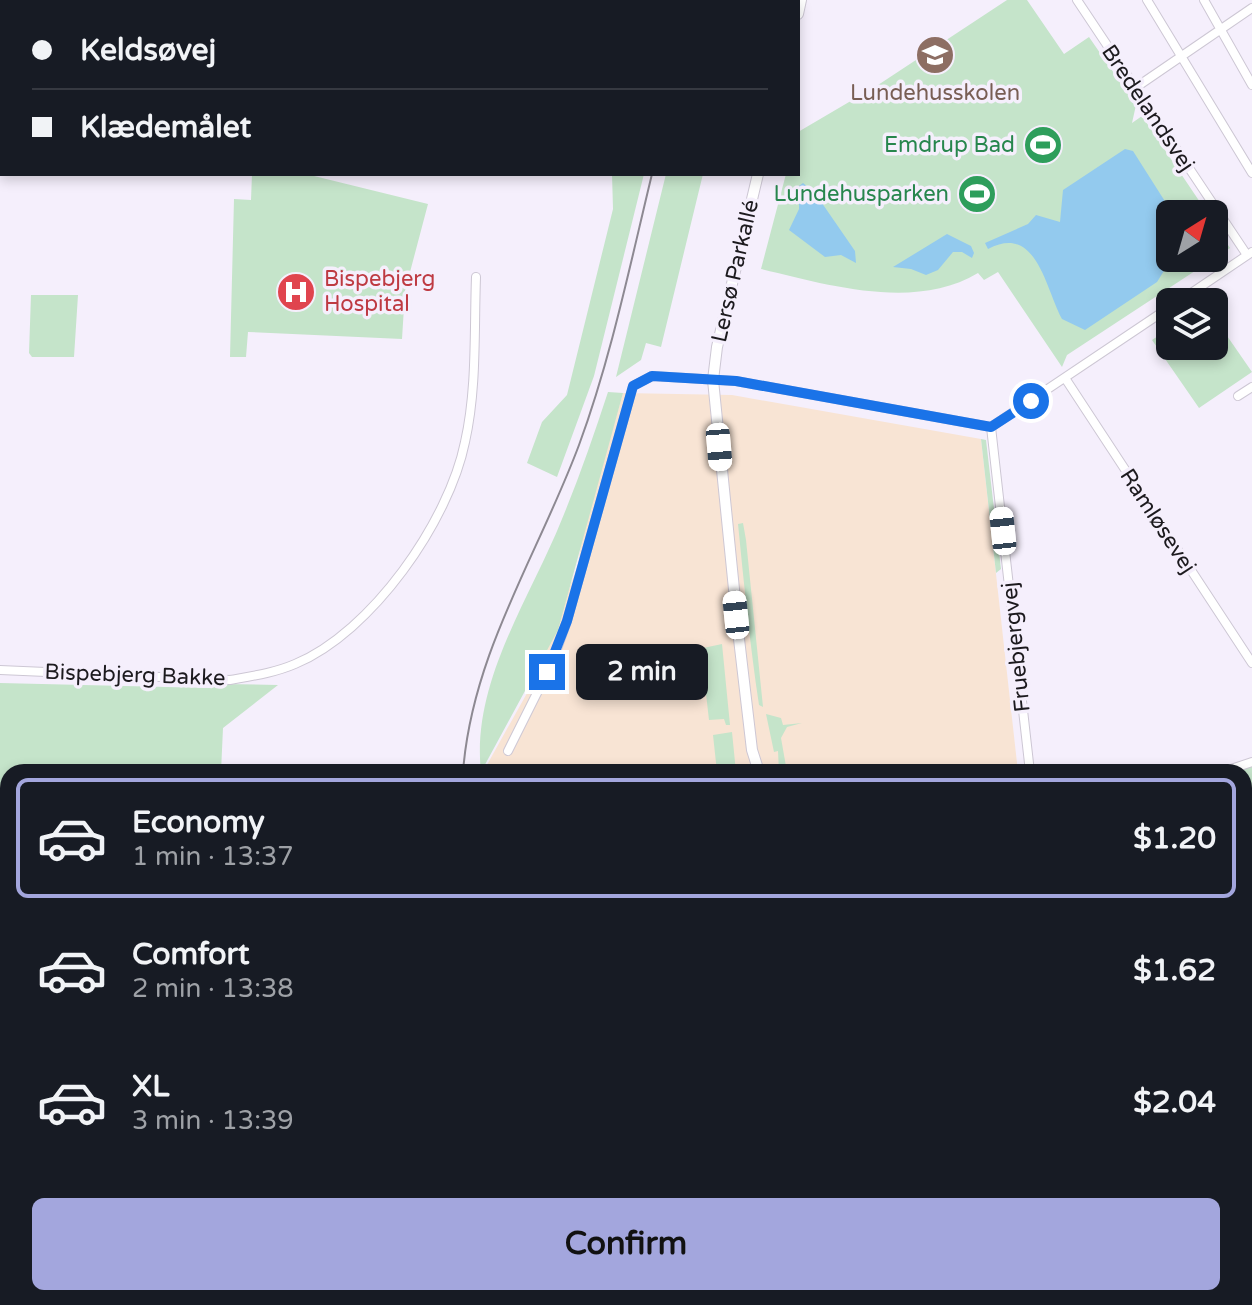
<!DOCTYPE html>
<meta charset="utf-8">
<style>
body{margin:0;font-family:"Varela Round",sans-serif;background:#20242c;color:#f1f3f6;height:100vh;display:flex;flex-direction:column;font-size:30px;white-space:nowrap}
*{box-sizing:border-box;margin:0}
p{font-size:26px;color:#9ea1a6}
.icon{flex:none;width:44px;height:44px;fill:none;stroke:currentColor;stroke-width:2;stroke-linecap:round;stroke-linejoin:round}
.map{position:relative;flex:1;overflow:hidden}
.details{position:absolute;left:0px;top:764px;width:1252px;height:542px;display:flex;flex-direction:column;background:#171b24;border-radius:24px 24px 0 0;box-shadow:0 4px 12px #0003}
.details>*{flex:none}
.hud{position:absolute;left:0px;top:0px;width:800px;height:176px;box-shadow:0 4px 12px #0003;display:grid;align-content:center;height:176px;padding:0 32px;background:#171b24}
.needle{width:52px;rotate:37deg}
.tools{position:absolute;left:1156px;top:200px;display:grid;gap:16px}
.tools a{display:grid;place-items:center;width:72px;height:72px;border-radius:12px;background:#171b24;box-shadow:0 4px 12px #0003;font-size:40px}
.end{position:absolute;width:36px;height:36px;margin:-18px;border:10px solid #1a73e8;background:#fff;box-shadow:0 0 0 4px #fff}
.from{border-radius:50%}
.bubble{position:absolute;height:56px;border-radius:12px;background:#171b24;box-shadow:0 4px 12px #0003;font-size:26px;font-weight:800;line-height:56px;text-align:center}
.car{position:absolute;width:24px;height:48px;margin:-24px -12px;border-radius:10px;box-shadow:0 0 6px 2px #0007;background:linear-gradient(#fff 24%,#345 0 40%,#fff 0 76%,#345 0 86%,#fff 0)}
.hud b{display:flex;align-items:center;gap:28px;height:76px;font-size:30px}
.hud b+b{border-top:2px solid #363941}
.hud i{width:20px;height:20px;background:#f1f3f6}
ul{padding:14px 0 0;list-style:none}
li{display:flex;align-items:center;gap:24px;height:120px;margin:0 16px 12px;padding:0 16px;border:4px solid transparent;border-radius:12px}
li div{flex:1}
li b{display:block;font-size:30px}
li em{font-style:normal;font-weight:800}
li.current{border-color:#a3a6dd}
li>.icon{width:72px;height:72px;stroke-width:1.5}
.cta{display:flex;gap:16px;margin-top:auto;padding:16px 32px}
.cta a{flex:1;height:92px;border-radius:12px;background:#a3a6dd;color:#111;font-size:32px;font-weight:800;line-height:92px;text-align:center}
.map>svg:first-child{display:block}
.industrial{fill:#f8e4d4}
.green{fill:#c5e4ca}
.water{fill:#93caee}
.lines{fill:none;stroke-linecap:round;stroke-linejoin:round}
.minor-casing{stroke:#cdc7d4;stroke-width:10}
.tertiary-casing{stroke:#cdc7d4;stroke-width:12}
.minor{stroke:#fff;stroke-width:8}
.tertiary{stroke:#fff;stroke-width:10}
.tram{stroke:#8d8992;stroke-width:2}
.route{stroke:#1a73e8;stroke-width:10}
.labels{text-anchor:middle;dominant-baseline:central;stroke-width:7;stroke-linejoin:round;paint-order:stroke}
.education-label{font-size:22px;fill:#785e54;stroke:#f5effc}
.street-label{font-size:22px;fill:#1c1a1e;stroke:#f5effc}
.leisure-label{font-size:22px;fill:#27864d;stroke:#f5effc;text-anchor:end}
.health-label{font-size:22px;fill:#be3a42;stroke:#f5effc;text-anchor:start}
</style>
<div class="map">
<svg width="1252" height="1305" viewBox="0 0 1252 1305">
<rect width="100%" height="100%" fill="#f5effc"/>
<!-- industrial -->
<path class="industrial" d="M623,393l109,2 249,44 37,333h-535l53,-95 42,-112 4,-29z"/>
<!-- green -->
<path class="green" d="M1007,0h20l37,54 25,-17 47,68 -4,18 10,-7 66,98h-38v44h44v-34l16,24 -163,107 -5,12 -64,-95 -14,8 -6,-7c-63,38 -150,12 -217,-4l25,-95h12v-42l80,-47z
M252,174l58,1 118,29 -23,87 -3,48 -154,-7 -2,25h-16l4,-158 17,1z
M612,174h32l-50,202 -37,101 -30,-14 15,-41 25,-27 46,-186z
M666,174h37l-42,173 -15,-4 -5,17 -25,17z
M31,295h47l-4,62h-42l-3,-4z
M1214,317l38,55 -53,36 -47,-68 18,-12v18h44z
M608,392l15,1 -65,237 -77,142c-10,-90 49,-173 81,-253 17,-41 32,-84 46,-127z
M981,439l5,1 15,129 -5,4z
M743,523l3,17 17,167 -4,-2c-9,-60 -15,-121 -21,-181z
M722,644l8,81h-4l-2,-6 -15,1 -8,-70h-7z
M0,683l209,5 13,-4 56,1 -55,43 -2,44h-213v479l-8,-1z
M766,714l15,4 2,7 19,-2 -15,4 -6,11 6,34h-8l-1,-21 -4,1z
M732,732l4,40h-19l-4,-37z
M1252,763v171l-8,-16v-146h-21z
M1244,1055l8,1v171l-8,2z
M495,1298h280l1,7h-211z
M828,1298h118l-34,7h-84z"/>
<!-- water -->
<path class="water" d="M1125,149l8,2 40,63h-3l2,44 -15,24 -72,48 -23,-11c-17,-31 -25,-96 -74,-70l-3,-6 43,-19 8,-9 24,7 3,-32z
M803,183l12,10 40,58 1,12 -15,-8 -16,2 -36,-27 10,-21v-23z
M947,234l24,12 3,7 -2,5 -10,-6h-9l-15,18 -12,5 -15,-6 -18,-2z"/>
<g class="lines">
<!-- minor casing -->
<g class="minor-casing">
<path id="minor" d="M1077,0l170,255
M1147,0l105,173
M1204,0l48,85
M1135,88l117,-80
M1178,302l74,-50
M1065,378l187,285
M1238,396l14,-9
M991,427l39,345
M991,427l179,-120
M0,670l230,10c22,-4 44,-7 65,-16 77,-32 154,-143 170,-222 12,-53 9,-110 11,-165
M508,751l44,-88 15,-42 66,-235 19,-10 84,5 255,46
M1222,772l30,-10"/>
</g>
<!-- tertiary casing -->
<g class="tertiary-casing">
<path id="tertiary" d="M798,14l3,-14
M758,174l-41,173 -4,33 26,259 13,111 7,22
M813,1298v7"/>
</g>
<!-- minor -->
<use href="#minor" class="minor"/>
<!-- tertiary -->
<use href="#tertiary" class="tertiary"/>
<!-- tram -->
<path class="tram" d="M695,2v-2
M463,772c9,-119 75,-217 116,-327 32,-87 51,-180 73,-271
M1244,1261l8,-2
M43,1298l72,7
M1014,1298l78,7
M1085,1298h144
M0,1301l51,4
M1221,1305l31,-2"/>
</g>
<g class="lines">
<!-- route -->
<path class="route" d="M547,672l20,-51 66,-235 19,-10 84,5 255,46 40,-26"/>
</g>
<!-- icons -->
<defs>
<g id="school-disc" transform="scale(2)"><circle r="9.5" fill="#8d6e63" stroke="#f5effc"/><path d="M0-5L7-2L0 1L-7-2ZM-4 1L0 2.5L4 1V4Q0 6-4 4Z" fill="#fff"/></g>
<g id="stadium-disc" transform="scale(2)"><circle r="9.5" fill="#2e9e5b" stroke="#f5effc"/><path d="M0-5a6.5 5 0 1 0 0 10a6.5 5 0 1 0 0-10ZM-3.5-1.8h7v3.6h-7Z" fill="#fff"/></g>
<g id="hospital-disc" transform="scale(2)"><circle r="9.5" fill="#e0444e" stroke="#f5effc"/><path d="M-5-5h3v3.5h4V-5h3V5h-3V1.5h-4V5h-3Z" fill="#fff"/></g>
</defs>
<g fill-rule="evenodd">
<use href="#school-disc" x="935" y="55"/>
<use href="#stadium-disc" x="1043" y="145"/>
<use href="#stadium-disc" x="977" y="194"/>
<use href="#hospital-disc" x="296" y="292"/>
</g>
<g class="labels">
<!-- education labels -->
<g class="education-label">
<text x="935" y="93">Lundehusskolen</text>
</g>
<!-- street labels -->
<g class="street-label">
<text transform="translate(1148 108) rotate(56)">Bredelandsvej</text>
<text transform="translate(735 271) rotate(-77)">Lersø Parkallé</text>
<text transform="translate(1158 521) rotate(57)">Ramløsevej</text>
<text transform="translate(1016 647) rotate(-96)">Fruebjergvej</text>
<text transform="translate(135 675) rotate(2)">Bispebjerg Bakke</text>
</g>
<!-- leisure labels -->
<g class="leisure-label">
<text x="1015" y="145">Emdrup Bad</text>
<text x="949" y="194">Lundehusparken</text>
</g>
<!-- health labels -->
<g class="health-label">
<text x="324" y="279">Bispebjerg<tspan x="324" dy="25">Hospital</tspan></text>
</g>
</g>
</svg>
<div class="tools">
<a><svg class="needle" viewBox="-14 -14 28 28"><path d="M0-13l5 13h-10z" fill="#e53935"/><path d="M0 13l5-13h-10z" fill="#9ea1a6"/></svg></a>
<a><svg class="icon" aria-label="layers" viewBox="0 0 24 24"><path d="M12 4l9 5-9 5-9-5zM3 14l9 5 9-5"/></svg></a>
</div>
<i class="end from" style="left:1031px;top:401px"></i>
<i class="end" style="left:547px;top:672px"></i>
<div class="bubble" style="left:576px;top:644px;width:132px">2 min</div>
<i class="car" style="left:719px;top:447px;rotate:175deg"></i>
<i class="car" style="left:1003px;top:531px;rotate:354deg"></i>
<i class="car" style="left:736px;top:615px;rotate:354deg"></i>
<div class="hud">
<b><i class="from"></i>Keldsøvej</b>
<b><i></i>Klædemålet</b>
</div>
<section class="details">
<ul>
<li class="current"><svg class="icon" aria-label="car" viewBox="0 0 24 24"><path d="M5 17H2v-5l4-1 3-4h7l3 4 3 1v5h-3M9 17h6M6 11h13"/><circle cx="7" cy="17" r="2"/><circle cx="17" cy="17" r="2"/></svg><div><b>Economy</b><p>1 min · 13:37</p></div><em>$1.20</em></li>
<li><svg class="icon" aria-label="car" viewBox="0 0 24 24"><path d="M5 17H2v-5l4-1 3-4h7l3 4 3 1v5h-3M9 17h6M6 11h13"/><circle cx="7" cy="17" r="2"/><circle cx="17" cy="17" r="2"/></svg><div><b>Comfort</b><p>2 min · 13:38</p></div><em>$1.62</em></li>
<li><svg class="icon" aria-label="car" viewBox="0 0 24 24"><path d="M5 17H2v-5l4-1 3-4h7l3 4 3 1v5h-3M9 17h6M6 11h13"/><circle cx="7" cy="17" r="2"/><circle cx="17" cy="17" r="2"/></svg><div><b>XL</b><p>3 min · 13:39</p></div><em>$2.04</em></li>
</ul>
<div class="cta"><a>Confirm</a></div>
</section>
</div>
